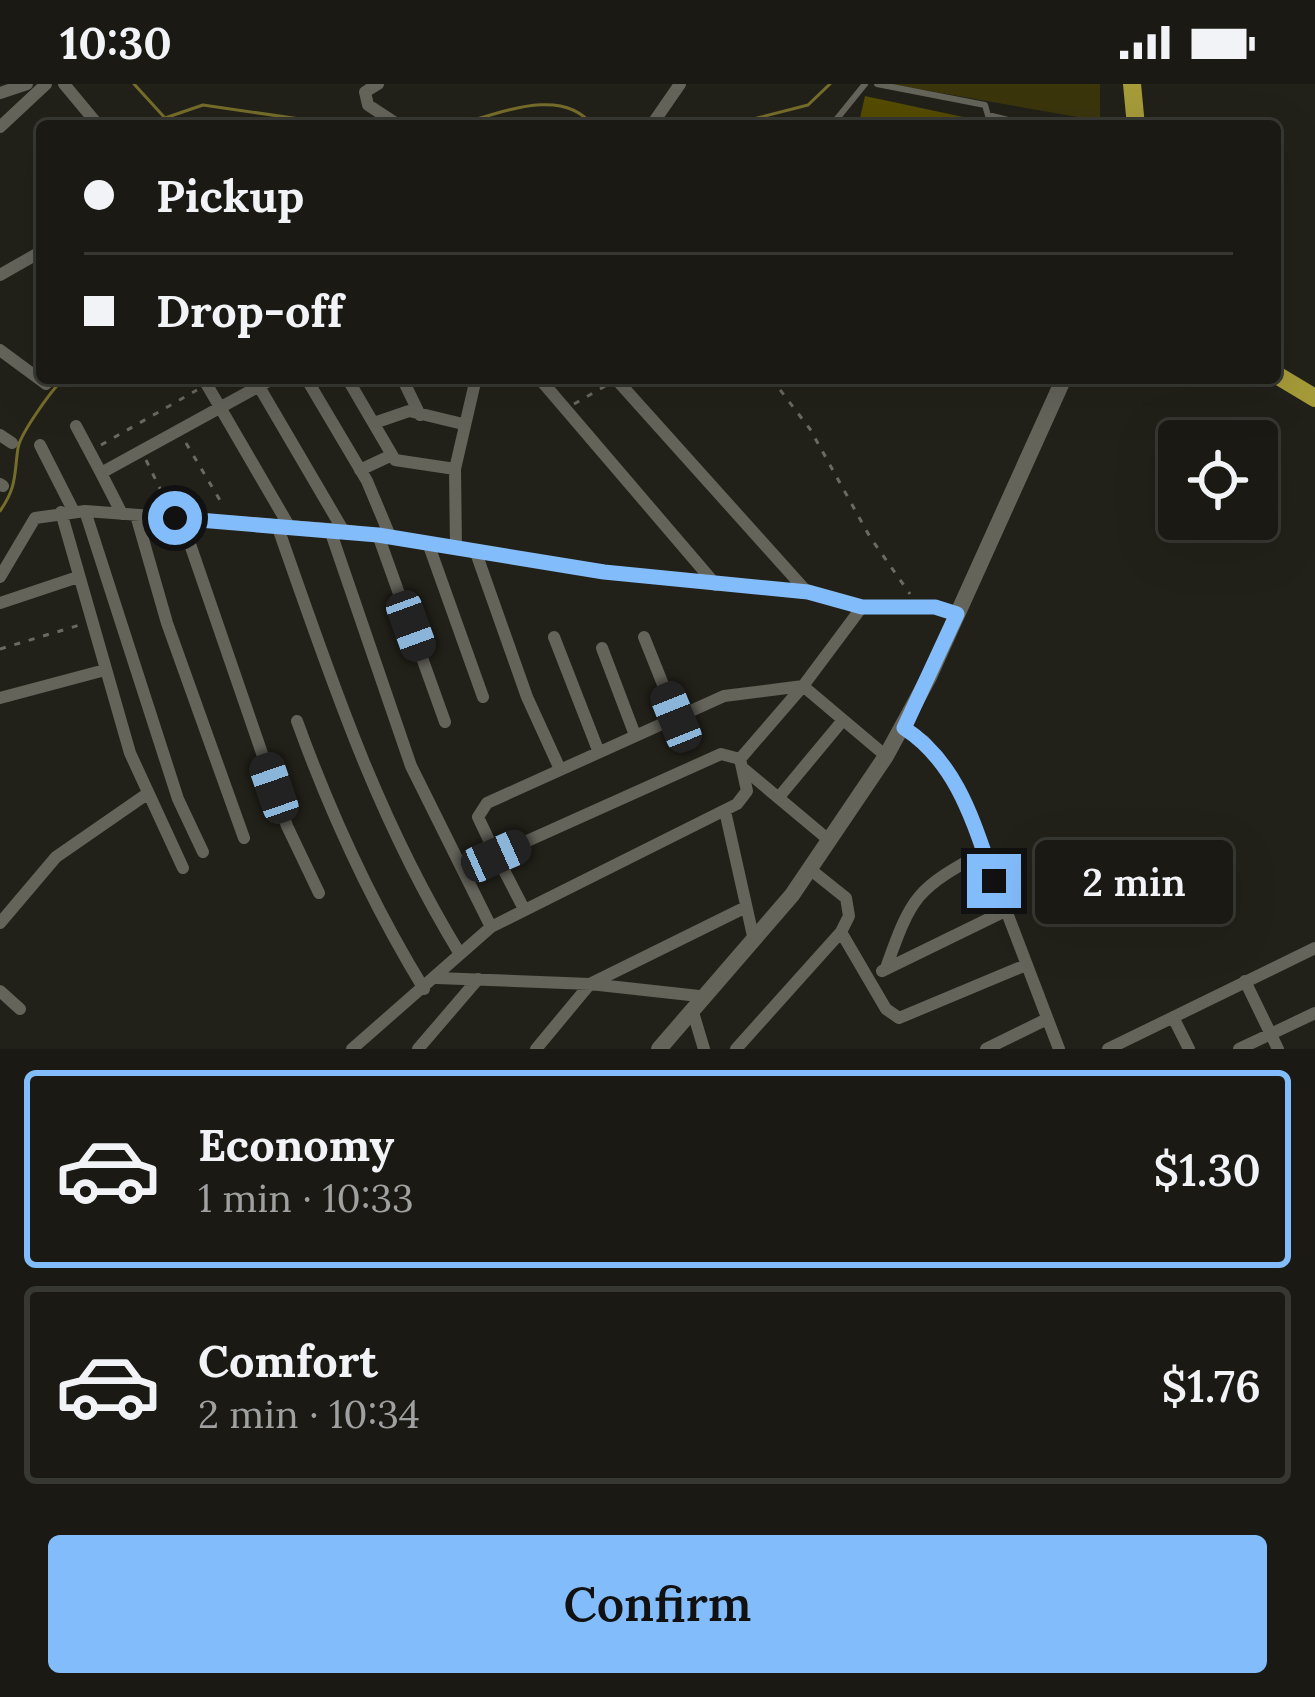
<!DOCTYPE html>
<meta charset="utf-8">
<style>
body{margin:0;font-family:Lora,serif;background:#272621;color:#f1f3f6;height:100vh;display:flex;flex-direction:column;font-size:45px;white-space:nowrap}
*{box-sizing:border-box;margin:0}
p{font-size:39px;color:#9fa0a0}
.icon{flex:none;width:66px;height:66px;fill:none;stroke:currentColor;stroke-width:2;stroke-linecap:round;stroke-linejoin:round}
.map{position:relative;height:965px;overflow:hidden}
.details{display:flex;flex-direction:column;background:#1a1913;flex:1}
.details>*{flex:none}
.top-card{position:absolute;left:36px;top:36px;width:1245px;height:264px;border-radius:12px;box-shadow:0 12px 48px #0002,0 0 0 3px #383833;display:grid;align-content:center;height:264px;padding:0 48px;background:#1a1913}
.tools{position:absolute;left:1158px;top:336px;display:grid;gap:24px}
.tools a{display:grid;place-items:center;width:120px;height:120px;border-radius:12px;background:#1a1913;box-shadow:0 12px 48px #0002,0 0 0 3px #383833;font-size:60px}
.end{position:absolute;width:54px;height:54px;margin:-27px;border:15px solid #83bcfb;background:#111;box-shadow:0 0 0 6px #111}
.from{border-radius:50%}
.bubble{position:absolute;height:84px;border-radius:12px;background:#1a1913;box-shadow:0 12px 48px #0002,0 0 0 3px #383833;font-size:39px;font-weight:600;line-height:84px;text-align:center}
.car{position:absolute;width:36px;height:72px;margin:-36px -18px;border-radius:15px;box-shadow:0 0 9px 3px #0007;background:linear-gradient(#222 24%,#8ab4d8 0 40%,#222 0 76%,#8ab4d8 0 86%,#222 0)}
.top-card b{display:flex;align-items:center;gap:42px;height:114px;font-size:45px}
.top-card b+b{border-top:3px solid #383833}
.top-card i{width:30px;height:30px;background:#f1f3f6}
ul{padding:21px 0 0;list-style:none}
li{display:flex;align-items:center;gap:36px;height:198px;margin:0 24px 18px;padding:0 24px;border:6px solid #383833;border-radius:12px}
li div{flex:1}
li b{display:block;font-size:45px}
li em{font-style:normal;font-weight:600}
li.current{border-color:#83bcfb}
li>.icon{width:108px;height:108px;stroke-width:1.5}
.cta{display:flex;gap:24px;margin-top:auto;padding:24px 48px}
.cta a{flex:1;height:138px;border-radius:12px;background:#83bcfb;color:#111;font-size:48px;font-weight:600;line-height:138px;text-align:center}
.status{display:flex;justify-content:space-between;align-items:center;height:84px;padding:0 60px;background:#1a1913;direction:ltr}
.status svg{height:33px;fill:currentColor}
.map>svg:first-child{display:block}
.green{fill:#3b350c}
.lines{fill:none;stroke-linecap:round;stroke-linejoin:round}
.stream{stroke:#766d2b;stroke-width:3}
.building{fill:#554b00}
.path{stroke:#6a6962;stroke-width:3;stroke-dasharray:6 9;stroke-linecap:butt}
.lane{stroke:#65645b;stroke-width:6}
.street{stroke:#65645b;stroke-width:12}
.secondary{stroke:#65645b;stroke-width:16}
.primary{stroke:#a69b39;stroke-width:18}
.route{stroke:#83bcfb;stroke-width:15}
</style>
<div class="status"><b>10:30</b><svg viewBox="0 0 49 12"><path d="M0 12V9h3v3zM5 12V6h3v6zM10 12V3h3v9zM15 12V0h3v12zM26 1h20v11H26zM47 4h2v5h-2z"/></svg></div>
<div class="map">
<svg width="1315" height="965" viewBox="0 0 1315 965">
<rect width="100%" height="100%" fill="#222119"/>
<!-- green -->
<path class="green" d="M890,0h210v37z"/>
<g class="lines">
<!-- stream -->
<path class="stream" d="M134,0l31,34 38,-13 145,21
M453,42c43,-11 109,-42 140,0
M726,42l82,-21 22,-21
M0,427c17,-24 14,-36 18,-63 2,-14 36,-62 47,-70"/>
</g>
<!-- building -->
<path class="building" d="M865,12l117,25 1,5h-136l1,-9 12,1z"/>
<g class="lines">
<!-- path -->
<path class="path" d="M771,294l39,51 60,108 40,57
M574,320l33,-19
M186,359l38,64
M101,361l96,-55
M146,376l22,45
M0,565l83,-25"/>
<!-- lane -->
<path class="lane" d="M877,0l108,21 6,21
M992,32l41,10
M831,42l34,-42"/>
<!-- street -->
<path class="street" d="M64,0l35,42
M378,0l-13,8 3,13 32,21
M0,9l27,-9
M651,42l29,-42
M0,43l46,-43
M0,191l42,-24
M0,266l46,34
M203,294l86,148
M254,294l89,152
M306,294l61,103 23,55
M347,294l48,82 60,9
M402,294l18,37
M539,294l177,207
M615,294l193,215
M374,339l35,-12 54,13
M76,342l25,47
M0,351l12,8
M40,361l34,67
M360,386l32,-15
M0,400l3,2
M85,427l93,288 25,53
M61,428l69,241 53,115
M122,430l-21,-41 173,-95
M136,431l31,108 77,215
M181,434l106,308 32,67
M277,441c53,151 99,292 183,429
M330,446l81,236 80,161
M378,451l67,187
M428,459l55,154
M456,464l-1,-79 21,-91
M475,466l52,147 32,70
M0,493l35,-59 50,-7 258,19 261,42 204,21 54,14h73l22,7
M0,519l78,-26
M554,553l44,113
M644,553l32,80
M602,564l33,87
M0,614l105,-28
M297,637c34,94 75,183 127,268
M904,644l20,13 37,51 98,257
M740,675l63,-73 83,70
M744,685l86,72
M779,713l64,-77
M725,727l28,125
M496,771l-18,-38 9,-14 237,-107 79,-10 59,-79
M0,839l56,-66 91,-63
M841,848l45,77 13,9 127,-53
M886,884c26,-73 30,-79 98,-116
M882,887l123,-60
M437,894l153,6 109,12
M1245,897l33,68
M0,907l20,18
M692,925l12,40
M1173,933l16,32
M352,965l139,-122 246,-123 10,-13 -7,-32 -19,-5 -225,101 28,54
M418,965l60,-70
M536,965l54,-65 156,-77
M736,965l105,-117 8,-16 -3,-18 -35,-28
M986,965l61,-30
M1108,965l207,-101
M1239,965l76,-36"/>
<!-- secondary -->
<path class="secondary" d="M659,965l133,-154 94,-139 43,-79 135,-299"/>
<!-- primary -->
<path class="primary" d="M1132,0l4,42
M1275,290l40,24"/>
</g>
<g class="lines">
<!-- route -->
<path class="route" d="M175,434l203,17 226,37 204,20 54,15h73l22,7 -53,114c54,35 70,96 90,153"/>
</g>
</svg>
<div class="tools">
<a><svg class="icon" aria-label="locate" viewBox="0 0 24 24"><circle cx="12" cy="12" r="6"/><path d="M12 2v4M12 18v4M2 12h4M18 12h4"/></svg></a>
</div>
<i class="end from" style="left:175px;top:434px"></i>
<i class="end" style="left:994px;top:797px"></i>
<div class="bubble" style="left:1035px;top:756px;width:198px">2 min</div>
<i class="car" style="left:411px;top:542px;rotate:160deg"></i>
<i class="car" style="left:676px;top:633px;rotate:338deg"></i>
<i class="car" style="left:274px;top:704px;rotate:341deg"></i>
<i class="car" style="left:496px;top:772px;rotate:66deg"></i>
<div class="top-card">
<b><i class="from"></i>Pickup</b>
<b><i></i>Drop-off</b>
</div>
</div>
<section class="details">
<ul>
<li class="current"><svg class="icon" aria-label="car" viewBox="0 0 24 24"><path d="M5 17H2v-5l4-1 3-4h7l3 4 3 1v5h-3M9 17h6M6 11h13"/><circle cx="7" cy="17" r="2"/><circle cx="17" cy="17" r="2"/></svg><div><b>Economy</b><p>1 min · 10:33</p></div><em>$1.30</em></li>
<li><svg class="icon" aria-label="car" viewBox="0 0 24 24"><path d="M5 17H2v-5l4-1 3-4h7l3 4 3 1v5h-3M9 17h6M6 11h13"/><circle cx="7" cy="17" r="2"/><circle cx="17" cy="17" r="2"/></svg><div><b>Comfort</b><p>2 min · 10:34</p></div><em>$1.76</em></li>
</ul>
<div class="cta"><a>Confirm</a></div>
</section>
